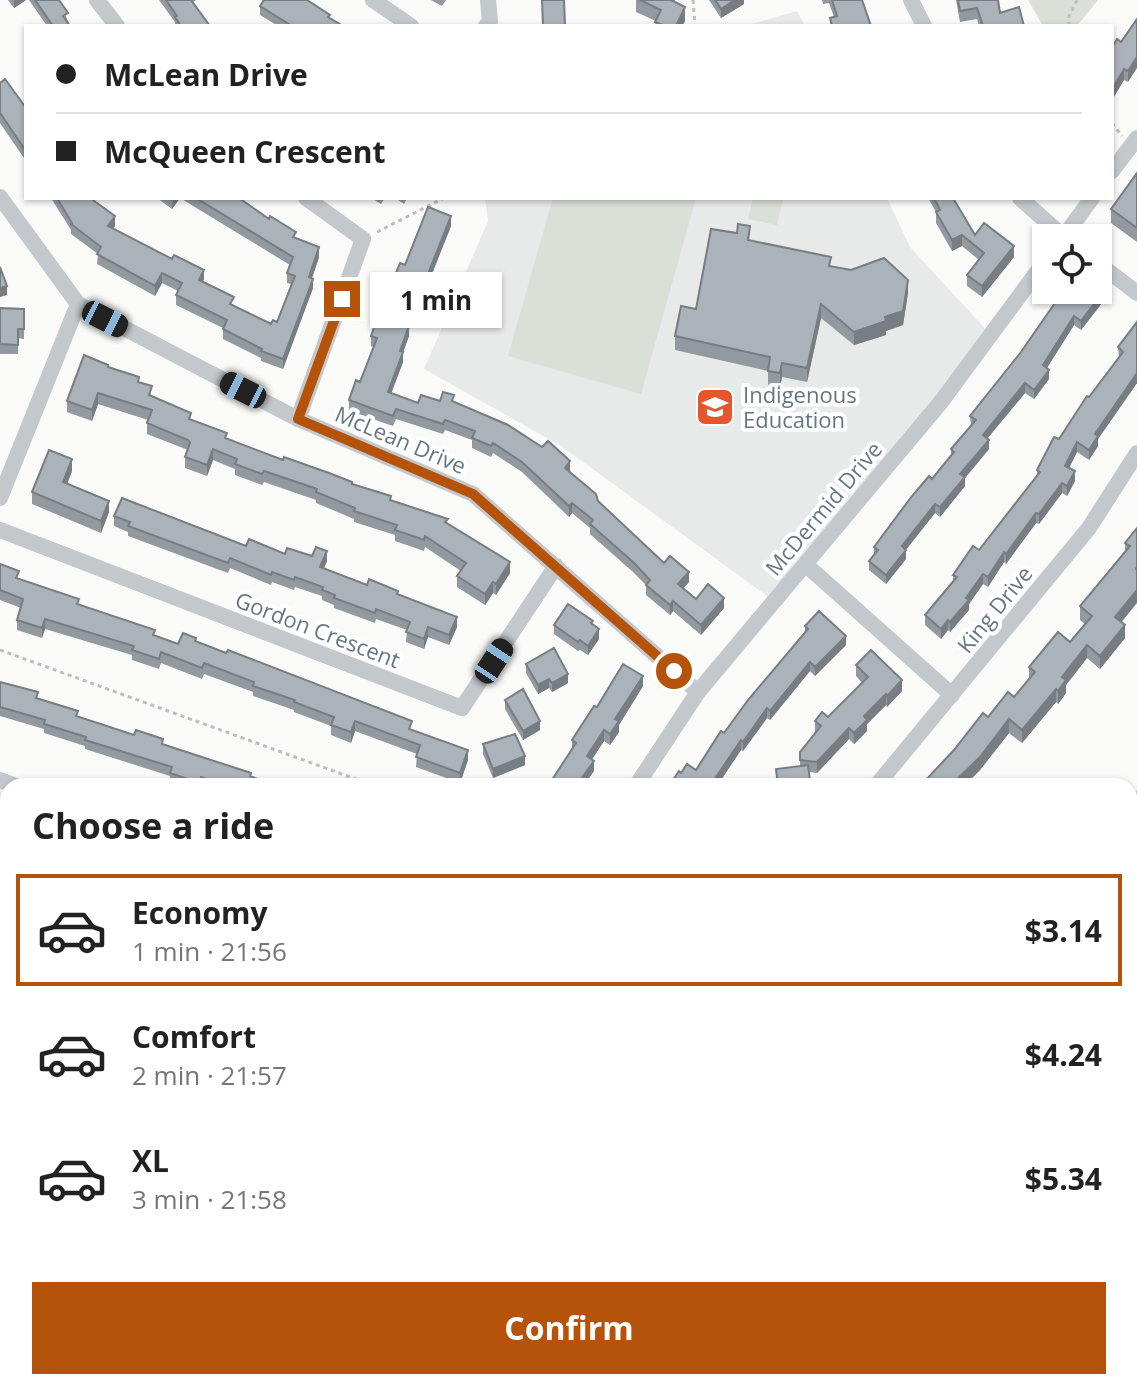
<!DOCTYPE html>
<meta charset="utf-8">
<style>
body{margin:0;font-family:"Open Sans",sans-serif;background:#f2f2f2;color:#222;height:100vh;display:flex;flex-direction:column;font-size:30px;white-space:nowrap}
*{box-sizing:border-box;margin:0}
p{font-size:26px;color:#767676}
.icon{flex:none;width:44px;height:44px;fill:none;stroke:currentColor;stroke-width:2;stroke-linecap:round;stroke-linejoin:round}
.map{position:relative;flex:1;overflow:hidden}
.details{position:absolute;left:0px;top:778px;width:1138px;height:612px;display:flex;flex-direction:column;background:#fff;border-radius:24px 24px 0 0;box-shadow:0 2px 6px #0004}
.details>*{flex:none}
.guide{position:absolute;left:24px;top:24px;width:1090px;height:176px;border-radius:0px;box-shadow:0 2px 6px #0004;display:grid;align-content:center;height:176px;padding:0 32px;background:#fff}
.controls{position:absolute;left:1032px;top:224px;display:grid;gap:16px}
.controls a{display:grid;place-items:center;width:80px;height:80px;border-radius:0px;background:#fff;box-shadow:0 2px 6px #0004;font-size:40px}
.end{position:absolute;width:36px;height:36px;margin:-18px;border:10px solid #b45309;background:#fff;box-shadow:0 0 0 4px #fff}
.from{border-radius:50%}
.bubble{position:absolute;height:56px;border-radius:0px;background:#fff;box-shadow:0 2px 6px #0004;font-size:26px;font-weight:700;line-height:56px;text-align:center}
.car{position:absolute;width:24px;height:48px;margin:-24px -12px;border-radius:10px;box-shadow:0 0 6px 2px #0007;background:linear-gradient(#222 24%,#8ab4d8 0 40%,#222 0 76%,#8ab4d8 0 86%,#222 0)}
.guide b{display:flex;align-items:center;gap:28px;height:76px;font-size:30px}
.guide b+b{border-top:2px solid #e0e0e0}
.guide i{width:20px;height:20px;background:#222}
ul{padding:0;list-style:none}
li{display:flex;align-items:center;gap:24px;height:112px;margin:0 16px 12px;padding:0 16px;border:4px solid transparent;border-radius:0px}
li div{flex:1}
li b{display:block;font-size:30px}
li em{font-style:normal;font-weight:700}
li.on{border-color:#b45309}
li>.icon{width:72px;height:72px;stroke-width:1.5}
h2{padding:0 32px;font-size:36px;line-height:96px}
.button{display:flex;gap:16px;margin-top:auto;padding:16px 32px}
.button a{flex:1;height:92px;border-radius:0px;background:#b45309;color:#fff;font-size:32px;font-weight:700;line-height:92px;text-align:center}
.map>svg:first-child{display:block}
.built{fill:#e8e9e9}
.green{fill:#dadfd7}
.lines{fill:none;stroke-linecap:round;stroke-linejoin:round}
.path{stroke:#bbbfc2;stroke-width:3;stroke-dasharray:4 4;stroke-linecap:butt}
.minor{stroke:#c3c8cc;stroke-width:16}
.rail-casing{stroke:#a2aab0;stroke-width:8}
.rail{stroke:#fff;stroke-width:5;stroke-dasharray:15;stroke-linecap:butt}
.wall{fill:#929a9f}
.shaded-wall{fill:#777d82}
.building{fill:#aab3b9;stroke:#777d82;stroke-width:2}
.route{stroke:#b45309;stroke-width:10}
.labels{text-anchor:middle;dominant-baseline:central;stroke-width:8;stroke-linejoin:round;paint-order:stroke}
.poi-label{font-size:22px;fill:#657683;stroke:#fff;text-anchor:start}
.street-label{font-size:22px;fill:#657683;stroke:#fff}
</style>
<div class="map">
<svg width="1137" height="1390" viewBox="0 0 1137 1390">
<rect width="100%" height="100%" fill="#fafaf8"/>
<!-- built -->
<path class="built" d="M797,11l8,15h-60z
M485,198h402l23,49 82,89 -211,270 -220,-160 -137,-77 64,-148z"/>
<!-- green -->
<path class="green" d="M1028,0h70l-21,26h-34z
M553,198h143l-55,196 -133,-38z
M753,198h30l-6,27 -29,-6z
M1137,813v239l-7,-7v-230z
M1137,1156v234h-206l10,-8h189v-223z"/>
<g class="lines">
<!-- path -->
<path class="path" d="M693,0l2,26
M1069,26v-10l8,-16
M1112,123l10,13
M377,232l67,-34
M0,650l375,136
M1130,1379l7,-3
M937,1382l7,8
M1109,1390l16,-8"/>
<!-- minor -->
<path class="minor" d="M97,0l20,26
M373,0l38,26
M911,0l13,26
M486,26l4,-4 -2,-22
M1112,171l25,-33
M0,197l78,107 220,115 175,75 225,198
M1020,198l45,40
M1063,238l29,-40
M1098,263l39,30
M298,419l65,-180 -57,-41
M0,498l78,-194
M0,530l462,178 94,-142
M805,564l147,131
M0,780l16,6
M636,786l62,-94 243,-290 105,-142
M876,786l213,-258 48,-75
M1130,808l7,-9
M0,1090h8
M128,1382v8
M533,1390l7,-8"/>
<!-- rail casing -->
<g class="rail-casing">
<path id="rail" d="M1130,1174l7,-6
M865,1390l9,-8"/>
</g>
<!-- rail -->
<use href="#rail" class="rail"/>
</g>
<!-- wall -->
<path class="wall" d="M8,0h18l-12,8z
M29,0h30l11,26h-23z
M159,0h37l-4,3 18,23h-35v-4z
M263,0h44l23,18 13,8h-65l-18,-11v-9z
M431,0h15l-4,6z
M636,0h39v2l10,19 -3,5h-27l1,-5 -20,-9z
M709,0h35v4l-23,14z
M822,0h40l9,26h-41v-8l4,-1 -5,-14 -6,1z
M956,0h42l2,13 24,13h-45l-2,-7 -17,3z
M1137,19l-9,63 -4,-2 -12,20v-53l9,-5z
M0,83l26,25v53l-26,-38z
M1137,173v69l-26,-19v-14z
M51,198h40l24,28 -2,3 91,50 -1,3 31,24 37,18 6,-2 14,-38 -4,-1v-10l3,-8 -110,-67h55l61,40 23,19 -7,21 1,10 -30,81 -22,-8v-3l-38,-19v-11l-47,-23v-10l2,-4 -16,-8 -7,13 -58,-32 1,-10 -27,-20v-4z
M157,198h23l-8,11z
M371,198h14l-4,6z
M395,198h12l-3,6z
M928,198h25l22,37 39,22 -32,40 -15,-11v-11l12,-15 -17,-14 -10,5 -16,-28v-11z
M451,226l-35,88 -7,-3 -5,14 5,11 -6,16v10l-12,31 27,10 22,-2 14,1 116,69 28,30 66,62 25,19 -6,6 13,11 28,9 -23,27 -28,-24 -3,4 -24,-20v-10l-13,-13 -43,-38v-6l-18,-15 -3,4 -47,-45 -29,-19 -2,4 -19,-9v-8l-27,-10 -2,4 -47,-15 -3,7 -44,-15v-11l11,-18 13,-35 -2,-1v-10l11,-19 9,-9 7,-18 -4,-2v-10l11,-13z
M750,241l81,25 77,27 -5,32 -17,6v4l-32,10 -33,-27 -14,64 -25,-5 -2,10 -12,-2v-14l-93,-21v-14z
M1075,293l27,10 -21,27 -7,-5 -27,43 2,11 -15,20 -9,-6 -38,45 2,11 -24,29v8l-25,31 -5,-4 -29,36v10l-20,25 -17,-14v-9l5,-7v-7l77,-91v-7l20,-23 -1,-10z
M0,308l24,1v30l-6,-1v16h-18z
M1137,322v61l-39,56v7l-9,14 -12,-8 -8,16 6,13 -8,15 -5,-3 -23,31 -3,-1 -30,41 -2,-2 -16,25 -5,-3 -14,20v6l-19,22 -2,-2 -7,9 -16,-14v-10l28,-34v-6l26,-25 58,-75v-5l82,-112 -1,-11z
M108,367l31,15 13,14 39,24 36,19 125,45 96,40 62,49 -14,22 -3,-2 -8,12 -28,-18v-11l4,-5 -36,-24 -1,4 -29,-10v-6l-41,-13v-3l-38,-16v-3l-52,-18 -2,3 -27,-10v-6l-22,-9 -6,16 -22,-8v-11l3,-7 -41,-16v-11l1,-3 -50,-16 -6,17 -25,-9v-11z
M72,471l-5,13 42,28 -8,21 -69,-29v-12z
M114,516l171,38 27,2 15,5 -3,7 43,17 31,9 59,33 -8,18 -21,-8 -4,12 -18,-7 1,-12 -31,-11 -1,4 -41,-15v-3l-12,-5v-4l-27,-9 -1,3 -22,-8 -1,3 -41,-17 -2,5 -100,-37v-4l-14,-6z
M1137,528l-15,94 3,16 -25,31 -13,-11 -21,27v8l-8,11 -2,-2 -34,41 -13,-10 -29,37 -16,16h-42v-2l66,-67 26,-20 15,-18v-12l41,-25 15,-18 -5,-4v-14l45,-55v-8z
M0,564l19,15 136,56 23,9 18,-2 216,88 56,30 -8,23 -44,-16 1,-13 -62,-23 -4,12 -20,-8v-9l-37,-14v-2l-41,-14v-4l-49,-18 -2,5 -41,-16 -2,6 -27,-9v-5l-87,-26 -3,9 -25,-8v-10l4,-12 -21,-8z
M554,625h39l6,14 -11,16 -8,-5 -2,1 -24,-17z
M805,626l41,19 -31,31 -5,-5 -40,49 -3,-2 -24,33 -2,-1 -24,36 -36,-13 15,-3 28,-37 81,-100z
M526,664l42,19 -16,9 -3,-4 -11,6 -12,-21z
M856,665l46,26 -15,16 -1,-2 -19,19v7l-13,13 -5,-5 -32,34 -8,-1 1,14h-33l-1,-17 24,-3v-14l16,-19 -1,-1v-11l13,-4 34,-34 -6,-7z
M0,682l78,35 85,28 113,41h-94l-12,-4v-6l-85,-27v-3l-41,-13v-4l-44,-13z
M643,686l-24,39v7l-9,13 -6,-4 -12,18 2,12 -11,15h-42h7l24,-37v-9l25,-33z
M505,700l35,30 -17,10 -18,-31z
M483,744l42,21 -32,13 -10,-24z
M0,806l8,3v54l-8,-3z
M0,871l8,34v57h-8z
M0,983h8v52h-8z
M0,1260h3l1,34h-4z
M8,1347v31l-8,1v-31z
M160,1382h241v7l-241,1z
M429,1382h23l-2,7z
M457,1382h40l-6,8h-26z"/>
<!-- shaded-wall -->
<path class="shaded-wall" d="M14,0h12l-12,8z
M735,0h9v4l-23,14v-9z
M685,7v14l-3,5h-6z
M1137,57v11l-9,14v-11z
M1124,69v11l-12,20v-11z
M173,198h7l-8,11z
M115,216v10l-7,10v-10z
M451,216v10l-35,88v-10z
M962,235v11l-10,5v-11z
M1014,246v11l-32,40v-11z
M319,247v10l-10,30v-10z
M204,270v9l-5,11v-10z
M162,273v10l-7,13v-10z
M313,279v9l-30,81v-10z
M908,280v13l-5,32 -17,6v4l-32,10v-13l31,-15z
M7,286v9l-7,2v-9z
M1102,293v10l-21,27v-9z
M409,301v10l-8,23v-11z
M821,304v14l-14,64v-14z
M1074,316v9l-31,49v-9z
M409,326v10l-9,25v-10z
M403,352v10l-15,40v-10z
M782,363v14l-2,10v-14z
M1049,370v9l-15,20v-9z
M1137,373v10l-39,56v7l-9,14v-10l6,-16z
M1025,383v10l-42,51v-9z
M98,393v11l-6,17v-11z
M989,440v9l-24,29v8l-25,31v-10l20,-33z
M1077,442v10l-12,24v-10z
M213,449v11l-6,16v-11z
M72,459v12l-9,23v-12z
M570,461v10l-5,7v-10z
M1075,471v10l-8,15v-10z
M1062,483v10l-23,31v-10z
M109,501v11l-8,21v-12z
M572,503v10l-3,4v-11z
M935,504v9l-33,42v-9z
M1036,513v10l-30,41v-10z
M906,550v9l-20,25v-9z
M327,551v10l-7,16v-10z
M1004,552v10l-16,25v-10z
M510,562v11l-14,22v-11z
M689,572v10l-11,12v-10z
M983,574v10l-14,20v6l-19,22v-10z
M493,582v11l-8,12v-11z
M1137,590v13l-22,27v-13z
M724,598v10l-23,27v-10z
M673,601v10l-3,4v-10z
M457,617v10l-8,18v-10z
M45,619v10l-3,9v-10z
M948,620v10l-7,9v-10z
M1125,625v13l-25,31v-13z
M428,627v10l-4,12v-10z
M599,629v10l-11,16v-9z
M846,636v9l-31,31v-9z
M1087,645v13l-21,27v8l-8,11v-13l4,-14z
M810,662v9l-40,49v-9z
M568,674v9l-16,9v-9z
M643,676v10l-24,39v7l-9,13v-11l5,-15z
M549,679v9l-11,6v-9z
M902,680v11l-15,16v-11z
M1056,689v13l-34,41v-13z
M886,694v11l-19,19v7l-13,13v-11l10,-17z
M767,708v10l-24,33v-9z
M1009,719v14l-29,37 -16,16h-14z
M355,721v10l-4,12v-11z
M540,721v9l-17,10v-9z
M849,728v11l-32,34v-11z
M604,730v11l-17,26v-11z
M741,740v10l-24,36h-7z
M468,750v10l-8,23v-10z
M525,756v9l-32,13v-9z
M594,761v10l-11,15h-7z
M486,1382h11l-6,8h-11z"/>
<!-- building -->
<path class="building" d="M35,0h24l9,13 -5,3 7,10h-17z
M166,0h25l19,26h-29l-6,-9 2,-1z
M264,0h43l23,15 -2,2 15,9h-51l-32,-20z
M542,0h22l1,25 -22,1z
M640,0h31l14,7 -9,19h-11l-10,-4 6,-12z
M715,0h20l-14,9z
M832,0h30l9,26h-39l-2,-8 7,-2z
M958,0h40l2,13 19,-6 5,19h-41l-6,-18 -17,3z
M1137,19v38l-9,14 -4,-2 -12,20v-42l5,-8 4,3z
M5,79l21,29v43l-26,-38v-30z
M1137,173v55l-26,-19z
M57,198h33l25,18 -7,10 64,33 2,-4 30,15 -5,10 35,17 -4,7 41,20 2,-4 4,2 18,-46 -8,-3 6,-16 -97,-59h43l30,21 1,-3 26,16 -3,5 26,10 -10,30 4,2 -30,80 -22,-8 1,-2 -39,-20 4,-9 -51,-25 6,-12 -20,-10 -7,13 -58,-32 4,-7 -30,-23 1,-1z
M934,198h19l22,37 9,-12 30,23 -32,40 -15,-11 17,-22 -22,-18 -10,5 -16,-28 4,-2z
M428,207l23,9 -35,88 -7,-3 -8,22 8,3 -9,25 3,1 -15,40 30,11 3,-8 19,6 3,-9 11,3 -2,6 56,24 34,22 6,-6 22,20 -5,7 31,26 2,7 66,62 6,-7 19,16 -11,12 18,15 12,-15 16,14 -23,27 -28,-24 -3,4 -24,-20 4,-5 -17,-18 -43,-38 3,-4 -21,-17 -3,3 -47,-44 -29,-19 -2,3 -19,-8 3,-7 -30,-11 -2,4 -47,-15 -3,7 -44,-16 7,-20 4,2 17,-44 -6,-2 7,-20 4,1 4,-11 5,2 10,-27 -7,-3 6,-15 5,2z
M738,224l12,2 -2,14 83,17 -2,9 22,4 33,-12 24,22 -5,31 -18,6 1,4 -32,11 -33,-28 -14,64 -25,-5 -2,10 -12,-2 2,-14 -95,-21 6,-30 15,3 15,-80 26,4z
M0,267l7,19 -7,2z
M1064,290h7l4,3 2,-3h20l5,3 -21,28 -7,-5 -31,49 6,5 -15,20 -9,-7 -42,52 6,5 -29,34 5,3 -25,30 -5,-3 -33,42 4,4 -20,25 -17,-14 9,-11 -4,-3 38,-51 17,-20 3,3 22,-27 -3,-3 25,-29 -6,-4 51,-64z
M0,308l24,1v20h-6v16l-18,-1z
M1137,322v51l-42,61 3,2 -9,14 -12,-8 -12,24 10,5 -8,15 -5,-3 -23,31 -3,-1 -30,41 -2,-2 -16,25 -5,-3 -17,24 3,2 -19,22 -2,-2 -7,9 -16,-14 32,-38 -4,-2 20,-29 6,4 61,-78 -3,-2 17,-33 5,2 28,-43 2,1 34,-45 -5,-5z
M84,355l24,10v2l31,10 -1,5 14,4 -3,9 42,18 -2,6 38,14 -2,5 58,22 1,-3 45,16 23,9v2l39,12 -1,4 58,19 -3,3 65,40 -14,22 -3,-2 -8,12 -28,-18 9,-13 -41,-27 -1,4 -29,-10 2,-5 -43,-14 1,-3 -39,-16 1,-3 -53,-18 -2,3 -27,-10 2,-5 -24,-10 -6,16 -22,-8 5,-14 -2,-3 -41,-17 5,-13 -54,-17 -6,17 -25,-9z
M49,450l23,9 -9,23 46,19 -8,20 -69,-29z
M122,498l124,48 3,-7 36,15 2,-6 25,8 4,-9 11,4 -7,16 47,18 2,-6 29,12 -1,3 60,23 -8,18 -21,-8 -4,12 -18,-7 4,-10 -34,-13 -1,4 -41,-15 1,-3 -13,-5 1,-3 -28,-10 -1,3 -22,-8 -1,3 -41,-17 -2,5 -100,-37 2,-4 -16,-6z
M1137,528v39l-1,2 1,1v20l-22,27 10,8 -25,31 -13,-11 -25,32 4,3 -8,11 -2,-2 -34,41 -13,-11 -29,38 -30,29h-25l-3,-2 32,-34 29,-37 5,4 20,-25 6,5 21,-25 -6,-5 29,-35 12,10 22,-26 -12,-10 50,-60 -5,-3z
M0,564l19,7 -3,7 63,21 -2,5 78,26 -2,5 25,9 5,-11 13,5 -1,3 31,12 2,-3 184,71 -3,8 59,21 -8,23 -44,-16 4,-12 -65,-24 -4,11 -20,-7 3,-8 -40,-15 1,-2 -42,-14 1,-4 -50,-19 -2,5 -41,-16 -2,7 -27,-9 2,-4 -89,-27 -3,9 -25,-8 6,-21 -23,-9z
M568,604l25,17 -2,2 8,6 -11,17 -8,-6 -2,2 -24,-17z
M819,611l27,25 -31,31 -5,-5 -40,49 -3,-3 -24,34 -2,-2 -31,46h-41l10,-15 2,2 6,-9 9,6 25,-39 3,2 24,-33 60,-71 -3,-3z
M554,648l14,26 -16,9 -3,-4 -11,6 -12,-21z
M871,650l31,30 -15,16 -1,-2 -22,22 3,4 -13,13 -5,-5 -32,34 -17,-2v-8l21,-26 -6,-5 7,-9 6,5 40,-40 -12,-12z
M623,664l20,12 -28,43 4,2 -9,13 -6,-4 -17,26 7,5 -18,25h-35l2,-3 5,3 28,-43 -4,-3 22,-34 3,1z
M0,682l38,10 -2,6 42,13 -2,5 58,19 2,-5 27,9 -1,5 89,29 -1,3 26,10h-50l-25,-9 -2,6 -29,-10 2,-6 -87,-27 1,-3 -42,-13 1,-4 -45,-13z
M523,689l17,32 -17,10 -18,-31z
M515,734l10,22 -32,13 -10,-25z
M808,765l2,16 -12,2 1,3h-21l-2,-17z
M0,806l8,3v40l-8,-3z
M0,871h5l3,34v22h-1l1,21h-8z
M0,983h8v38h-8z
M0,1260h3l1,23 -4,1z
M8,1347v21h-8v-20z
M63,1382h26v8h-33v-7z
M160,1382h101l-7,1v2l-27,1 1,4h-67z
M303,1382h37v1l-37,2z
M471,1382h15l-6,8z
M607,1382h18l8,7 -34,1z"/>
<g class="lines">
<!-- route -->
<path class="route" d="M342,299l-44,120 175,75 201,177"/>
</g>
<!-- icons -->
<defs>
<g id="school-square" transform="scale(2)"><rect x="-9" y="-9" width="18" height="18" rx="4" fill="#e4572e" stroke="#fff"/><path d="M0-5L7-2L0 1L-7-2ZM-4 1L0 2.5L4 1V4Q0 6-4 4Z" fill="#fff"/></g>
</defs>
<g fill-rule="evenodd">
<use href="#school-square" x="715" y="407"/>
</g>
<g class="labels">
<!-- poi labels -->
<g class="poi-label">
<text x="743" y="394">Indigenous<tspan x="743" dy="25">Education</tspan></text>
</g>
<!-- street labels -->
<g class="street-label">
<text transform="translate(401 439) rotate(23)">McLean Drive</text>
<text transform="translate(823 508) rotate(-50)">McDermid Drive</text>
<text transform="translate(994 609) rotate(-51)">King Drive</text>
<text transform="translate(318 629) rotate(21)">Gordon Crescent</text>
</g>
</g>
</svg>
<div class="controls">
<a><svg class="icon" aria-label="locate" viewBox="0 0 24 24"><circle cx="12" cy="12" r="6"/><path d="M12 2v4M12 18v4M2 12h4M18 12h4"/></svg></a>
</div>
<i class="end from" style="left:674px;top:671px"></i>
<i class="end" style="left:342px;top:299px"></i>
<div class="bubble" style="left:370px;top:272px;width:132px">1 min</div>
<i class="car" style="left:105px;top:319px;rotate:117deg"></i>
<i class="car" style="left:243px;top:390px;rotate:297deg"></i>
<i class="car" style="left:494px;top:661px;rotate:33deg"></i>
<div class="guide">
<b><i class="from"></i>McLean Drive</b>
<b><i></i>McQueen Crescent</b>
</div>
<section class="details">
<h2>Choose a ride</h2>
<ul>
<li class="on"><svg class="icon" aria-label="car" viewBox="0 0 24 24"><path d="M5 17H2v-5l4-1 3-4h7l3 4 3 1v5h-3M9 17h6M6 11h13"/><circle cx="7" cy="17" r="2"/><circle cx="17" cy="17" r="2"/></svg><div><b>Economy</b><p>1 min · 21:56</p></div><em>$3.14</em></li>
<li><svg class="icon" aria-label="car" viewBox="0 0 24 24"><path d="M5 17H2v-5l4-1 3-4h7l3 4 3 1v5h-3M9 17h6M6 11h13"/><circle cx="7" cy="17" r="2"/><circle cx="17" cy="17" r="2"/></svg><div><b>Comfort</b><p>2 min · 21:57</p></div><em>$4.24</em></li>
<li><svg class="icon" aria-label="car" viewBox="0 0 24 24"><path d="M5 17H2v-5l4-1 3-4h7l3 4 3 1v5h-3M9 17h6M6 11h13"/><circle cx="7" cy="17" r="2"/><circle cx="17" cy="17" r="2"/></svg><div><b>XL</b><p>3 min · 21:58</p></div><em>$5.34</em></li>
</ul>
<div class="button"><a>Confirm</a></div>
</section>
</div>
